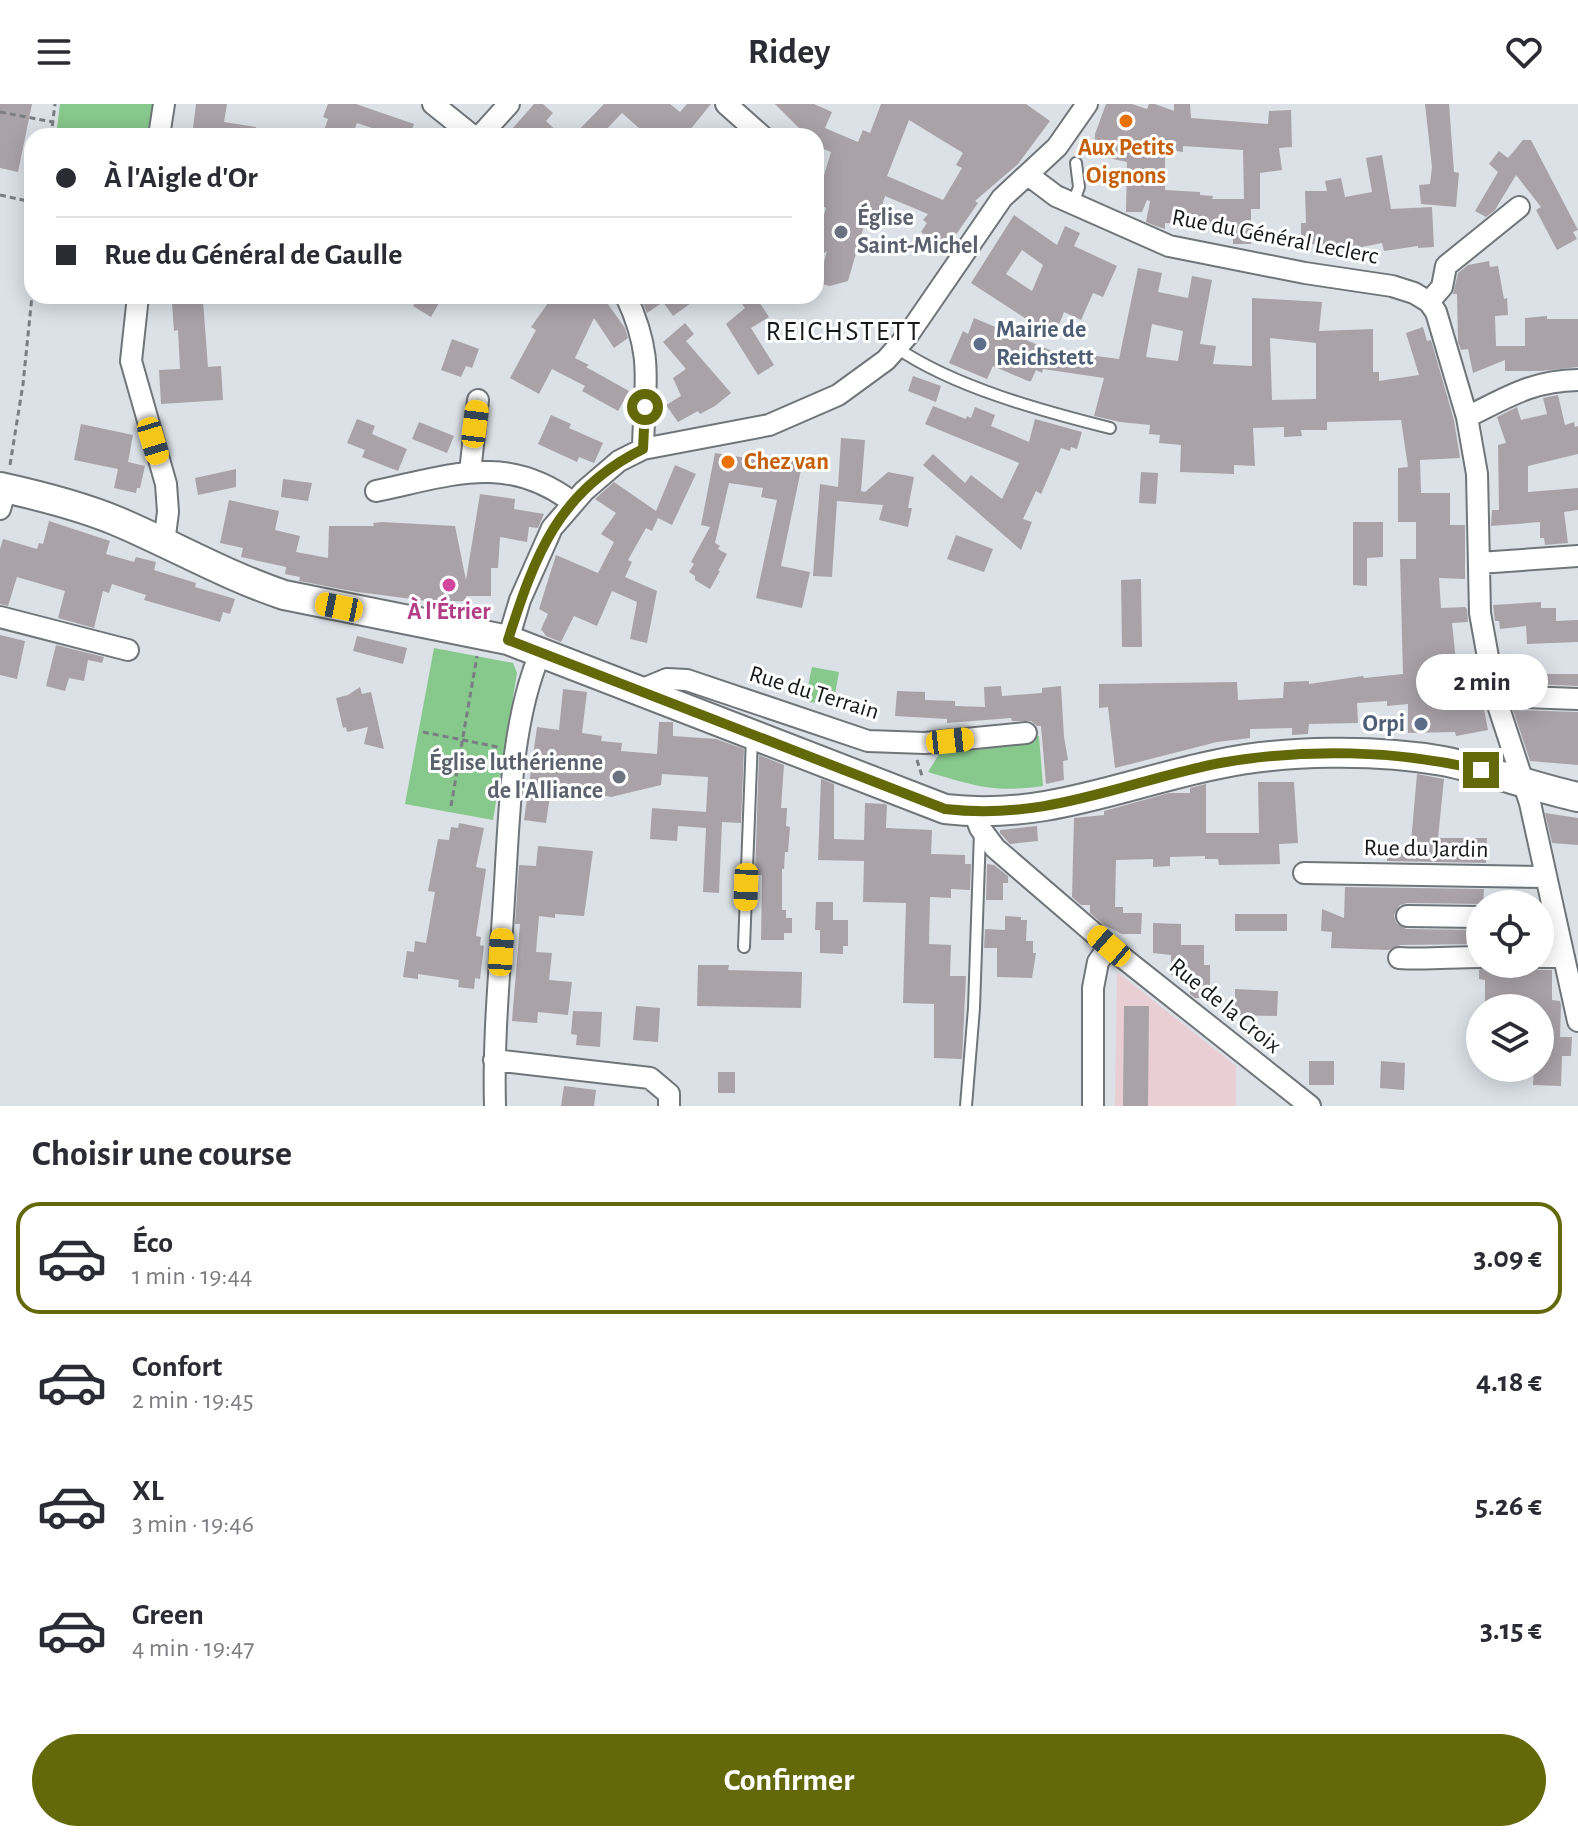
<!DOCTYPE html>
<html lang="fr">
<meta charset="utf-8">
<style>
body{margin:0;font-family:"Alegreya Sans",sans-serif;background:#f7f7f7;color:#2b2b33;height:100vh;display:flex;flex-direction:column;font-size:30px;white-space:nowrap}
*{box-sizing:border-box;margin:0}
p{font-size:26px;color:#7c7c81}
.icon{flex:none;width:44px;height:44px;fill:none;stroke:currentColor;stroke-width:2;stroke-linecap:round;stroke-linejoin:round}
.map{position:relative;height:1002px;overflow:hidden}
.side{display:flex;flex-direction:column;background:#fff;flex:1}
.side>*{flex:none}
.guide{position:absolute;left:24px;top:24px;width:800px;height:176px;border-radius:24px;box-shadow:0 4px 20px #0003;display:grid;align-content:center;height:176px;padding:0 32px;background:#fff}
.buttons{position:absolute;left:1466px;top:786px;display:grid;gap:16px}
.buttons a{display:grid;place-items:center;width:88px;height:88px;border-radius:50%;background:#fff;box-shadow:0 4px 20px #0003;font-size:40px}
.end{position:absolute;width:36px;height:36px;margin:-18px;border:10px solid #636909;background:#fff;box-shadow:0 0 0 4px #fff}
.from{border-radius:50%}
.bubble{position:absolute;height:56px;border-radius:28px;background:#fff;box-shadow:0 4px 20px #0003;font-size:26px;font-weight:600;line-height:56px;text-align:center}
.car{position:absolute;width:24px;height:48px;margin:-24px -12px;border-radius:10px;box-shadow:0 0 6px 2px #0007;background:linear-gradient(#f5c518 24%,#345 0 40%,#f5c518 0 76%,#345 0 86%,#f5c518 0)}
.guide b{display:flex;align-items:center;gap:28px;height:76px;font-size:30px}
.guide b+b{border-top:2px solid #e1e1e2}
.guide i{width:20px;height:20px;background:#2b2b33}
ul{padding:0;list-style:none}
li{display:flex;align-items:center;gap:24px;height:112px;margin:0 16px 12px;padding:0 16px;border:4px solid transparent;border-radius:24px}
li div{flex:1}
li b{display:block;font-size:30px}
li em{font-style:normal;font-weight:600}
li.on{border-color:#636909}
li>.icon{width:72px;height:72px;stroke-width:1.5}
h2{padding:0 32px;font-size:36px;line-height:96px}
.button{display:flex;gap:16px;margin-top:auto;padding:16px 32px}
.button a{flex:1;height:92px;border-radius:48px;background:#636909;color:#fff;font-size:32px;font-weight:600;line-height:92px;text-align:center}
header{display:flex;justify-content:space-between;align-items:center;height:104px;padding:0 32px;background:#fff;font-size:36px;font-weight:600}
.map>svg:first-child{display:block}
.education{fill:#e9ced4}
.green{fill:#87c88c}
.building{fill:#a9a3a8;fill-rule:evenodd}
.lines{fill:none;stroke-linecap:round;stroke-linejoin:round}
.service-casing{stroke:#707579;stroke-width:14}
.minor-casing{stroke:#707579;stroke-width:24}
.secondary-casing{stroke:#707579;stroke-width:32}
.path{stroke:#7a7e82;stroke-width:3;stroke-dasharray:6 4;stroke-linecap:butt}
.service{stroke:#fff;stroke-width:10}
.minor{stroke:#fff;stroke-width:20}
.secondary{stroke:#fff;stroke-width:28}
.route{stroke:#636909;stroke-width:10}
.food-dot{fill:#e8710a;stroke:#fff;stroke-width:3}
.worship-dot{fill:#6b7280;stroke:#fff;stroke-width:3}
.service-dot{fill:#5c6f8a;stroke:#fff;stroke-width:3}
.hotel-dot{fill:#d1479c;stroke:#fff;stroke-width:3}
.labels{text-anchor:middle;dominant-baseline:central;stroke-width:6;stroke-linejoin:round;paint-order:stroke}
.food-label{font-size:24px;font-weight:bold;fill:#c56008;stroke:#fff}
.worship-label{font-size:24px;font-weight:bold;fill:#5b616d;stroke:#fff;text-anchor:start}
.street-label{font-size:24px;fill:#16181a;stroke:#fff}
.service-label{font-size:24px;font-weight:bold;fill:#4e5e75;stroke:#fff;text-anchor:start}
.hotel-label{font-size:24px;font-weight:bold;fill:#b23c85;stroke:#fff}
.quarter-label{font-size:28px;letter-spacing:2px;fill:#16181a;stroke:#fff}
</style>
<header><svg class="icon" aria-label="menu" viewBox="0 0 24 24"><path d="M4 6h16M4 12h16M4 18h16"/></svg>Ridey<svg class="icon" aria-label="heart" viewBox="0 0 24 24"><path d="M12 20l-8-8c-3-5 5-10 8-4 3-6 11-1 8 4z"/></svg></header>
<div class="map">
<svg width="1578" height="1002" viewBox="0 0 1578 1002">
<rect width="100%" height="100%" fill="#dbe1e6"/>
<!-- education -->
<path class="education" d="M1117,868l119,94v40h-121z"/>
<!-- green -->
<path class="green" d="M60,0h95l-4,32h-95z
M434,544l79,15 4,10 -24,147 -88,-16z
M812,563l27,5 -6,33 -24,-3 -2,-11z
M1039,632l4,50c-50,7 -67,0 -115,-14l16,-26z"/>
<!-- building -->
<path class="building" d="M0,0h32l-14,68 -18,-4z
M196,0h31l-3,18 32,5 -1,9h-63z
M328,0h28l58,20 -4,12h-15l-38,-13 -5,13h-30l6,-17 -5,-2z
M534,0h9l10,9 -7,8 16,15h-42l-8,-7z
M604,0h66l10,8 7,-8h24l-26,32h-17l-7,-6 -6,6h-7l-26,-23 -22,23h-27z
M775,0h39l18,8 -7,16 33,14 5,-12 7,3 11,-29h145l24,17 -32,43 -43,37 3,2 -32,46 -25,-17 6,-9 -4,-3 5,-6 -43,-18 -8,26 -11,-3 -18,62 -18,5 -12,-3 9,-32 -11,8v-17l10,-34 -10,-6 15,-50 -15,-6v-10h-17l2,-6zM909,16l54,33 -7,12 6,3 -19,32 -56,-24z
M1106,0h26l15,5 2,-5h6l19,7v-7h16l1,14 77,6 1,-13 22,-1 1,37 -13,1 3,22 -22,3v36h-9v35h-18v-18l-68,-3v6l-9,-3 -10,-4 4,-21 -3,-1 -5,12h-16l1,-50 -33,-7 1,-21zM1183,42l60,4 1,49h-32l1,-3 -13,-1v-3l-35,-2v-35l3,-5 15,2z
M1425,0h24l5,68 5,1 -3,34 -35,-3 -2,-19 11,-1 2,-17z
M1523,36h8l47,90 -5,2 4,7 -20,11 -21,-40 5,-3 -25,-32 -21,35 -9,7 -11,-6 23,-39 -9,-8 10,-13 9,7z
M1382,51l9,54 41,-2 2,40 -16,1v-2l-34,5 -2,-8 -40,8 -1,-6 -40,-1v-21h5l-1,-32h22l-2,-10 16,-3 4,19 27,-5 -6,-34z
M1014,111l43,30 8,-19 15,7 -6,13 43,20 -14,31 -10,-4 -12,27 -17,-8 -10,25 -83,-54zM1022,146l21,15 -11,26 -26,-17z
M1489,157l1,6 8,-1 6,33 3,-1 1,17 -13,1 1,30h29v-28l22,-2v3h31v48l-37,4h-36v-11l-32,13 -5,-24 -7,1 -3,-8 -1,-48h-4l5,-21 10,-8z
M1138,164l24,5 -4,19 30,6 4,-22 20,4 -12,64 16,2 -3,18 39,2v-68l70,4 -3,29 54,-2v43h6v9l40,-6 -13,-42 17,-6 4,14 4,-1 23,80 6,38 -40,2 1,33h29v32h15v54l-26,-1 2,30 24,-1 2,2 1,13 -16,1 4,39h3l4,33 18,-1 7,36 -32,6 -1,-4 -47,1v-29l-21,2v-5l-30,2 1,20 -49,1 -1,10 -16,1v-7l-42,1v9l-33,4 -102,26 -7,-61 -9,1v-24l138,-2 1,18 45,-2 1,-16 25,-1v3l54,-8 1,2 39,-4 -3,-115h16v-37h-18v-54l10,-1 -7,-47 -74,2v8h-26l1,6 -18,1v-10l-31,1 2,38 -21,-1v9l-54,-2 1,-27 -22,-2 1,-8 -11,-1 1,-9 -30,-3 -26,-6 10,-38 -61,-9 -1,4 -6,-3 -5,11h-3l-35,-15 -6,13 -38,-16 14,-32 5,3 6,-16 90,38 3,-4 52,7zM1152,220l31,7 -5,30 -32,-4zM1270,234l46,5v56l-44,1z
M419,192h24l-12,21 -18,-11z
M553,192h49l23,32 3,10 -14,10 -20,-30 -19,40 14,7 -3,2 43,24 -11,20 -36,-20 3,-5 -33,-17 -13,25 -29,-16 26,-48 -5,-3z
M640,192h61l-28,20 -10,-14 -16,11z
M736,192h19l14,21 -18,11 23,37 -16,10 -32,-51 19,-16z
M203,197l5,66 13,-1 2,34 -62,4 -2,-34 21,-1 -2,-39 -4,1 -2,-28z
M685,219l9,11 -8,7 45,52 -16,13 -15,8 -2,-3 -20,11 -12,-17 15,-9 -8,-18 13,-9 -23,-27z
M452,235l27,10 -7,19 -6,-2 -5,11 -20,-7z
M913,272l28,10 -5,16 -28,-11z
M1558,291l7,30 9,-3 1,5 3,-1v28l-50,12v26l50,-4v22l-14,2 4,31 -23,2 -1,-7h-4v-16l-49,4 1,-16h7l-1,-65 8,-2 -9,-26 20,-10 4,13 26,-6 -4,-16z
M933,302l33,13 1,-3 4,2 4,-11 20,8 -4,11 38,16 6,-23 47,13 -5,17 -6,-2 -1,4 -9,-3 -20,46 -5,-3 -13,28 9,3 -11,28 -98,-85 10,-11 32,29 6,-8 31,24 17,-36 -94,-39z
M551,311l20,9 -2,4 34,15 -9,20 -15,-6 -2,5 -39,-18z
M357,315l18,7 -3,8 35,15 -9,22 -36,-14 3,-7 -18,-7z
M419,318l35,14 -7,17 -35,-14z
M81,320l52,11 -5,27 17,4 -5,22h-3l-1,5 -22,-5 4,-19 -44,-9z
M841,334l24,2 -4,51 4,1 23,-20 26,5 -6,31h4l-4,19 -29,-7 4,-15 -46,-4 -5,76 -19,-1 7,-92 18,3z
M715,349l57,9 1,-7 30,5 -22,106 29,6 -8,36 -46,-10 21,-98 -16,-3 2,-9 -34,-5 -14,60 5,3 -2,3 9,5 -9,17h2l-10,18 -15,-9v-4l-6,-4 5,-8 -3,-2 19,-35 -9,-2z
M675,361l21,9 -24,51 -14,-7 -6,13 -6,-3 -18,32 4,2 -7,15 32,14 -10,52 -17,-4 7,-37 -25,-11 -15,35 -23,-10 -13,26 -15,-6 -5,-7 7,-15 -9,-5 17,-54 42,18 16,-31 -13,-8 15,-21 -21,-14 19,-17 42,29z
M236,365v18l-38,8 -3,-17z
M1141,368l17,1 -2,31 -17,-1z
M283,375l29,4 -4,18 -27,-4z
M480,390l35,5 -1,10 30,5 -6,14 -9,-1 -2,15 -27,-5 -2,31h-7v28h-25v5l-31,1 -77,-10 -59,-11 1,-4 -15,-3 1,-7 -45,-10 2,-9 -23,-5 9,-43 50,11 -4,19 25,6 -4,16 32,6 1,-32h45l-1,-3 9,-1 73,4 11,54z
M49,417l61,20 -4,13 28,8 2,-5 20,5 -2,8 42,13 -1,4 40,12 -5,15 -7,-2 -3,10 -76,-22 2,-5 -34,-11 -3,9 -6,-2 -9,37 -36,-10 7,-27 -48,-14 -9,29 -8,-2v-55l3,-10 34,10 2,-6 4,1z
M1353,418h30v35l-16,1v28l-14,-1z
M956,431l37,14 -9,23 -37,-13z
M1141,475l1,68h-20l-1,-67z
M1541,498v6h15v13l22,-1v22l-51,2 -1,-18 -26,3 -1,-8h-4l-2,-16z
M0,531l25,6 -8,38 -17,-4z
M357,532l50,12 -4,16 -50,-13z
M56,541l48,12 -2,6 -14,-3 -4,21 -15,-3 -4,13 -19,-5z
M1508,570h70v12l-70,-3z
M1001,582l1,10 40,-3v-5l19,-2 3,51 4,23 -5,1 1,19 -18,4 -5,-58h-4l-6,-5h-19l-1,-3 -64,5v-4l-52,-3 2,-25 28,1v8l30,1v5l30,1 -1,-20z
M360,583l2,7 9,-2 13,57 -20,-5 4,-17 -21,5 -1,-5 -3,1 -7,-30 12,-3z
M563,585l24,3 -5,41 20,3 -1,5 21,2 -1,8 36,3 2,-32h14v14l43,3 28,10 -3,74 -19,-1 -3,71 -16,-1 3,-64 -28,-2 -1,15 -27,-2 2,-31 54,4 2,-35 -46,-3 -1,11 -50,12 -34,-7 -1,9 -26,-3 -4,27 -22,-3 13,-93 22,3z
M1513,606l65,2v53l-48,-4z
M759,651l25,10 -3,43h6l-1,18 4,1 -2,25h-3l-1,17h-2v41h4v8h6v15h-8v7h-23l1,-65h-7z
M1417,670l27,5 -6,59h49l-1,25 -99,-2v-8h23z
M821,675l13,5v55l30,1 1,-37 20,1 2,1 -1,23 46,2 -1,24 34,1v9h6l-1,26 -19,-1v9l-21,-1 -1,47 22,1 -1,31h16l-4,83 -28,-1v-54l-31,-1 3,-100 -43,-1 1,-41 -46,-1z
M1258,678h36l4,61 -19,1 1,20 -61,1 -1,-6h-13v-3l-35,1v9l-17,1v-8l-37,1 -1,47h8v6h19l-1,21h-19l-18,-9 -14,-12v-8h-9l-9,-8 2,-79 30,-3v-4l65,-18h21v-5l16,-4v49h53z
M1545,709l33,5v27l-26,-2z
M459,719l25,5 -8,39 10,2 -10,67 5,1 -1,8 4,1 -4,33 -5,-1 -1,11 -16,-2 1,-7 -41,-6v5l-15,-2 4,-26 7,1 1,-11 11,2 9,-51 -7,-1 10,-52 11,1 2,-13 7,1z
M1037,722l1,15 -28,3 -10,-11v-3z
M538,742l55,5 -9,65 -29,-2v4l-16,-2 -3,36 16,1 -3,27 23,2 -4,33 -30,-3 -1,11 -25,-2 8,-97h-5l4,-59 17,1z
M987,760l7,1 14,11v7h-5v17h-17z
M1345,783l139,2 -1,15 -76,-1 -7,2 -6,10 2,8 10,6 74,1v14l-80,1 -11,5 -58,-2 1,-16 -11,-1 1,-22 22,9z
M816,798h17v18h15v26h-5v8l-23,-1v-23h-5z
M1235,810h52v17h-52z
M1005,812l16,1v3h6l-1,21h7v12h3l-4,25 -35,-1v-29h-13l1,-19 20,1z
M1153,819l28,1v21h23v20h6v33h-15l-5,-4v-18l-19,-1v-20l-18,-2z
M1491,860h38l10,6h13v30l8,1 1,4 -1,32h12l-1,19h-9l-1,30 -28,-1 1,-17h6v-60h-55v-28l-6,-1v-9z
M698,861h31l-1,5 74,2 -1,36 -104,-2z
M1235,885l43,2 -1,25 -42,-1z
M636,902l24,2 -2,34 -25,-2z
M1124,902h25l-1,100h-25z
M573,907l29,1 -2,35 -24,-2 1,-10 -6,-1z
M1309,957h25v24h-25z
M1381,957l24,2 -1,27 -24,-2z
M718,968h17v21h-17z
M564,982l32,4 -2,16h-33z"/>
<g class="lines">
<!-- service casing -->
<g class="service-casing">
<path id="service" d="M1073,100l6,-17 -3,-24
M897,244c57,39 145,63 213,80
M744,843l8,-209
M966,1002l8,-98 6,-176"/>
</g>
<!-- minor casing -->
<g class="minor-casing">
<path id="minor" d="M433,0l40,32
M726,0l36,32
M159,32l5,-32
M480,32l29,-32
M1028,71l28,21 113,50 136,27 87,13 22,7 15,9 7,10 31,105 10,57 3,139 15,83 35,107 48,218
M138,192l-7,65 35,123 2,28 -4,31
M626,192c29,62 18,89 17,153
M1429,198l13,-15 4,-21 73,-59
M1467,313c41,-20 64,-36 111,-37
M470,368l8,-72
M376,387c73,-15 130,-39 196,11
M0,405l6,-21
M1479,459l99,-7
M0,513l128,33
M508,536l12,-40 32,-72 32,-37 35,-30 24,-12 126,-24 69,-30 48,-35 22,-25 94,-137 55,-51 30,-43
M638,587l29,-12 20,1 181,61 57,2 101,-10
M1495,592l83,3
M974,708l6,16 15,20 122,105 193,153
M1304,769l242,4
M1407,812l73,1
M1540,853h24
M1399,854c27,2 53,-1 81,-1
M494,956l156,18 19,16v12
M495,1002c-2,-69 5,-138 9,-207 5,-75 6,-176 36,-245
M1093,1002v-118l5,-26 11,-16"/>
</g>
<!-- secondary casing -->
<g class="secondary-casing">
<path id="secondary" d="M0,383c41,9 81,19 119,35 56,24 108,54 165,73l224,45 437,169c100,12 179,-26 274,-45 66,-14 158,-15 224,-3 46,9 89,26 135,36"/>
</g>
<!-- path -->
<path class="path" d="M0,8l53,10
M51,32l4,-32
M0,91l32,7
M10,361l13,-81 9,-88
M423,628l75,15
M917,656l5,16
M451,702l26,-150"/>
<!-- service -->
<use href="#service" class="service"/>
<!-- minor -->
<use href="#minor" class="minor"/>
<!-- secondary -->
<use href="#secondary" class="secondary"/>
</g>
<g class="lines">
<!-- route -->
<path class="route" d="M645,303l-2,42c-85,42 -108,106 -135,191l437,169c103,12 178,-27 275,-46 85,-15 177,-13 261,7"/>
</g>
<!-- markers -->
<g class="food-dot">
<circle cx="1126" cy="17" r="8"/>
<circle cx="728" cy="358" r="8"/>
</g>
<g class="worship-dot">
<circle cx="841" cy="128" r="8"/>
<circle cx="619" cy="673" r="8"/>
</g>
<g class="service-dot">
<circle cx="980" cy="240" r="8"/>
<circle cx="1421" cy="620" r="8"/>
</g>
<circle class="hotel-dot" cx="449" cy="481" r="8"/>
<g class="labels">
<!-- food labels -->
<g class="food-label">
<text x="1126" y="44">Aux Petits<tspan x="1126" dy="28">Oignons</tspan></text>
<text x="744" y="358" text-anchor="start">Chez van</text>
</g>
<!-- worship labels -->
<g class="worship-label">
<text x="857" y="114">Église<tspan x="857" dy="28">Saint-Michel</tspan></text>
<text x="603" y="659" text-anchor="end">Église luthérienne<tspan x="603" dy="28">de l'Alliance</tspan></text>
</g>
<!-- street labels -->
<g class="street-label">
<text transform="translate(1275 133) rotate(11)">Rue du Général Leclerc</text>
<text transform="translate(814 589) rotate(17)">Rue du Terrain</text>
<text transform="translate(1426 745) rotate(1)">Rue du Jardin</text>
<text transform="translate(1225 902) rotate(39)">Rue de la Croix</text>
</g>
<!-- service labels -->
<g class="service-label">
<text x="996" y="226">Mairie de<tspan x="996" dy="28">Reichstett</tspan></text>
<text x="1405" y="620" text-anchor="end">Orpi</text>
</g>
<!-- hotel labels -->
<g class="hotel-label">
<text x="449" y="508">À l'Étrier</text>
</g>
<!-- quarter labels -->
<g class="quarter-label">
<text x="844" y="228">REICHSTETT</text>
</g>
</g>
</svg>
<div class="buttons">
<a><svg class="icon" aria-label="locate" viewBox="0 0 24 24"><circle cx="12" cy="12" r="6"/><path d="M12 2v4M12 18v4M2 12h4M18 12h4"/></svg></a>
<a><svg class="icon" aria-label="layers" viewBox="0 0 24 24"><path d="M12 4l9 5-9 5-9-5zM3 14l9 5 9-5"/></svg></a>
</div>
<i class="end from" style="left:645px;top:303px"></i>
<i class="end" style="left:1481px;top:666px"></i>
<div class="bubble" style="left:1416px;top:550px;width:132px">2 min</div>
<i class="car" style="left:475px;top:320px;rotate:7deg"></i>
<i class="car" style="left:153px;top:337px;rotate:163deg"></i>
<i class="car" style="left:339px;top:503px;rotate:281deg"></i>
<i class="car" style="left:950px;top:637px;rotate:84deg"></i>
<i class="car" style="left:746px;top:783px;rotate:182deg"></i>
<i class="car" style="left:1109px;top:842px;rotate:311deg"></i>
<i class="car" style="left:501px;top:848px;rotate:4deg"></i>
<div class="guide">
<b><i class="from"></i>À l'Aigle d'Or</b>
<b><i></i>Rue du Général de Gaulle</b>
</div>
</div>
<section class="side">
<h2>Choisir une course</h2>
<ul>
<li class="on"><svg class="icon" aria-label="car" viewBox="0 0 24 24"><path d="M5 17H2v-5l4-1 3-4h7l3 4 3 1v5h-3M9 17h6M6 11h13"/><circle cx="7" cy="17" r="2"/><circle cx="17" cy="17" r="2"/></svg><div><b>Éco</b><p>1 min · 19:44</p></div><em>3.09 €</em></li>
<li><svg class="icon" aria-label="car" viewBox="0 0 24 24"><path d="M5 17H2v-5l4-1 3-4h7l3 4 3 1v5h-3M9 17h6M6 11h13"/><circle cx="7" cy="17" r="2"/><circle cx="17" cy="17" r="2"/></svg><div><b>Confort</b><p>2 min · 19:45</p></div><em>4.18 €</em></li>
<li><svg class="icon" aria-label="car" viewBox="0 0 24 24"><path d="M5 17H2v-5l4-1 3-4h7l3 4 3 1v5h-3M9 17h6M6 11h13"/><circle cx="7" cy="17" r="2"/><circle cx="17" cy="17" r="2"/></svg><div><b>XL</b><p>3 min · 19:46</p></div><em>5.26 €</em></li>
<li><svg class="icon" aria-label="car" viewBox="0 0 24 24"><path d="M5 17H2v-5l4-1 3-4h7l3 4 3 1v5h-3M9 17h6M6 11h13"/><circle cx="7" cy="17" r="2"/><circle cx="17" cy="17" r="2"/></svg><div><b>Green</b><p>4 min · 19:47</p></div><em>3.15 €</em></li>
</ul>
<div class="button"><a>Confirmer</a></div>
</section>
